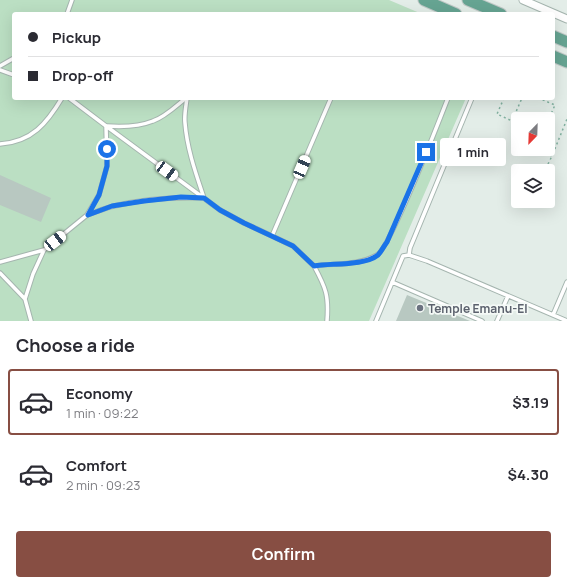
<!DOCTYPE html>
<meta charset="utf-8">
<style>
body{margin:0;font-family:Manrope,sans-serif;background:#f2f2f3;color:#2b2b33;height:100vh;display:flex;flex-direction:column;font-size:15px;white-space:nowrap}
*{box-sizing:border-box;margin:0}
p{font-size:13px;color:#7c7c81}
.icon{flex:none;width:22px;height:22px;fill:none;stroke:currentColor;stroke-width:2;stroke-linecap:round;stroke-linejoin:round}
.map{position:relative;height:321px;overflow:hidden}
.side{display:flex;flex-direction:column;background:#fff;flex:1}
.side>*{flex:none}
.hud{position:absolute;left:12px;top:12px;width:543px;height:88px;border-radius:4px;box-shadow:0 4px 16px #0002;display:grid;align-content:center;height:88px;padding:0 16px;background:#fff}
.needle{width:26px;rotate:203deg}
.buttons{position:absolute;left:511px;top:112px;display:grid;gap:8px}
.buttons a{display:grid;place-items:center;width:44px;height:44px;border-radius:4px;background:#fff;box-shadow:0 4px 16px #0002;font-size:20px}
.end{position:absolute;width:18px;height:18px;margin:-9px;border:5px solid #1a73e8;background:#fff;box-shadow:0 0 0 2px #fff}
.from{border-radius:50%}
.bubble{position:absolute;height:28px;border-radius:4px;background:#fff;box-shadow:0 4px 16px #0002;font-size:13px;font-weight:700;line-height:28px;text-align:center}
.car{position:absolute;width:12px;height:24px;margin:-12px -6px;border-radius:5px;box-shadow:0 0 3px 1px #0007;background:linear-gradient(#fff 24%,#345 0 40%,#fff 0 76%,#345 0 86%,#fff 0)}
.hud b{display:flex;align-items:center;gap:14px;height:38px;font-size:15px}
.hud b+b{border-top:1px solid #e1e1e2}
.hud i{width:10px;height:10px;background:#2b2b33}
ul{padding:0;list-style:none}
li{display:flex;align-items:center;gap:12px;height:66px;margin:0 8px 6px;padding:0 8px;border:2px solid transparent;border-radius:4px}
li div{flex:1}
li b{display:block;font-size:15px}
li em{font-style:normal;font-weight:700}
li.selected{border-color:#874e43}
li>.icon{width:36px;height:36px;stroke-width:1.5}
h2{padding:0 16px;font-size:18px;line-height:48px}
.button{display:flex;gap:8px;margin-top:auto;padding:8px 16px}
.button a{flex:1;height:46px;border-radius:4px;background:#874e43;color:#fff;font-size:16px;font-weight:700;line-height:46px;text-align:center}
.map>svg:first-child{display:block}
.green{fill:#bbdfc3}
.building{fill:#b8c8c1}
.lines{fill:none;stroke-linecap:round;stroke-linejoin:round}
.service-casing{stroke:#a5b5af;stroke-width:5.5}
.minor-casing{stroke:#a5b5af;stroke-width:9}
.primary-casing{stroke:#c1c9c7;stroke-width:13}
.path{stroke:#82b2a1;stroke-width:1.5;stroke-dasharray:2 3;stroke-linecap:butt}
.service{stroke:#fff;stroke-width:3.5}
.minor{stroke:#fff;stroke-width:7}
.primary{stroke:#66a492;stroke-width:11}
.route{stroke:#1a73e8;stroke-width:5}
.worship-dot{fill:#6b7280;stroke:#f4f9f6;stroke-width:1.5}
.labels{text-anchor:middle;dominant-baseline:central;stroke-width:3.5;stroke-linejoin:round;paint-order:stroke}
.worship-label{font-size:12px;font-weight:bold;fill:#5b616d;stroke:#f4f9f6;text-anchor:start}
</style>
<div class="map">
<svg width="567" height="321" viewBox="0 0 567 321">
<rect width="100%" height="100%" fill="#e3ede8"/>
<!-- green -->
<path class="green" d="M0,0h389l33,14h-408v84h452l-97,223h-369z"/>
<!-- building -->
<path class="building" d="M0,175l51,23 -10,24 -41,-17z
M407,295l63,26h-74z"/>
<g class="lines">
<!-- service casing -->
<g class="service-casing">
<path id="service" d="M67,14l5,-14
M0,66l14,-8
M0,70l14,5
M106,126l114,84 24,13 28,13 59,-138
M107,126c15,1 31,1 46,-5 12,-4 23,-15 33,-23
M0,144c32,-2 47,-21 62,-46
M87,215c9,-3 18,-7 27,-9 29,-7 60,-9 90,-8 -8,-24 -17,-49 -19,-75 -1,-8 1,-17 2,-25
M272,236l21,10 21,20c21,-3 44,0 63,-11 13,-7 62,-134 71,-157
M409,255l1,-7 62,-150
M0,262l44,-12 43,-35 12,-20 8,-29 -1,-40 -37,-28
M314,266c12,22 15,30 13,55
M0,273l25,26 6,22
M392,282l90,39
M25,299l8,-25 11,-24
M553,315l14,-33
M376,321l27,-65 6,-1 18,6 140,60
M497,321l11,-25"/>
</g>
<!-- minor casing -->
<g class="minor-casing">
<path id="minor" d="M523,0l44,19"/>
</g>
<!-- primary casing -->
<g class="primary-casing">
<path id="primary" d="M424,0l32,14
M468,0l33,14
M553,36l14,6
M553,56l14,6"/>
</g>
<!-- path -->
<path class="path" d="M504,98l-7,16 15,7 10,-23
M538,98l17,7 -7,16
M536,149l16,7 15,-37
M548,164l4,-8"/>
<!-- service -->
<use href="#service" class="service"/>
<!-- minor -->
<use href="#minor" class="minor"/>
<!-- primary -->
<use href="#primary" class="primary"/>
</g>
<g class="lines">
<!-- route -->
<path class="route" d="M107,149v17l-8,29 -11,20 24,-9 32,-5 37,-4 23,1 16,12 24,13 49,23 21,20c18,-3 50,0 64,-11 3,-3 6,-9 9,-13l39,-90"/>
</g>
<!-- markers -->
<circle class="worship-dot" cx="420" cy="308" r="4"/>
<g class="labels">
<!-- worship labels -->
<g class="worship-label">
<text x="428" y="308">Temple Emanu-El</text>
</g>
</g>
</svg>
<div class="buttons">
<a><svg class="needle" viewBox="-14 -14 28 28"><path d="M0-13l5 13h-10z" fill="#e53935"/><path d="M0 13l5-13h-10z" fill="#7c7c81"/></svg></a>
<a><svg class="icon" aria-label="layers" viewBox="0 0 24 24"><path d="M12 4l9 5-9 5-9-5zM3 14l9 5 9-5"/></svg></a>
</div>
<i class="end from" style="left:107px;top:149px"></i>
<i class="end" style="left:426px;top:152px"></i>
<div class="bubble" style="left:440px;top:138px;width:66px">1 min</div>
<i class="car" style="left:302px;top:167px;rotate:23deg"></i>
<i class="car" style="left:167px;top:171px;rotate:126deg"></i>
<i class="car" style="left:55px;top:241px;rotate:52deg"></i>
<div class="hud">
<b><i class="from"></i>Pickup</b>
<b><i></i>Drop-off</b>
</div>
</div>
<section class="side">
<h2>Choose a ride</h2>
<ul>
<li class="selected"><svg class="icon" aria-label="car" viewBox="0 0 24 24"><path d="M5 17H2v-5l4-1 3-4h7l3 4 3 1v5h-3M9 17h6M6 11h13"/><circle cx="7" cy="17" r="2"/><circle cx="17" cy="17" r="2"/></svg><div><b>Economy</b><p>1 min · 09:22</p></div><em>$3.19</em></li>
<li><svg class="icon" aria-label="car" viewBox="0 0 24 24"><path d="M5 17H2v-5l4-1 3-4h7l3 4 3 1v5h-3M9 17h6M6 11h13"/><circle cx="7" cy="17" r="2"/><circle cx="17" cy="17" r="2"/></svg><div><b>Comfort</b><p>2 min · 09:23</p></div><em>$4.30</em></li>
</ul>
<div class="button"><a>Confirm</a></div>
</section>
